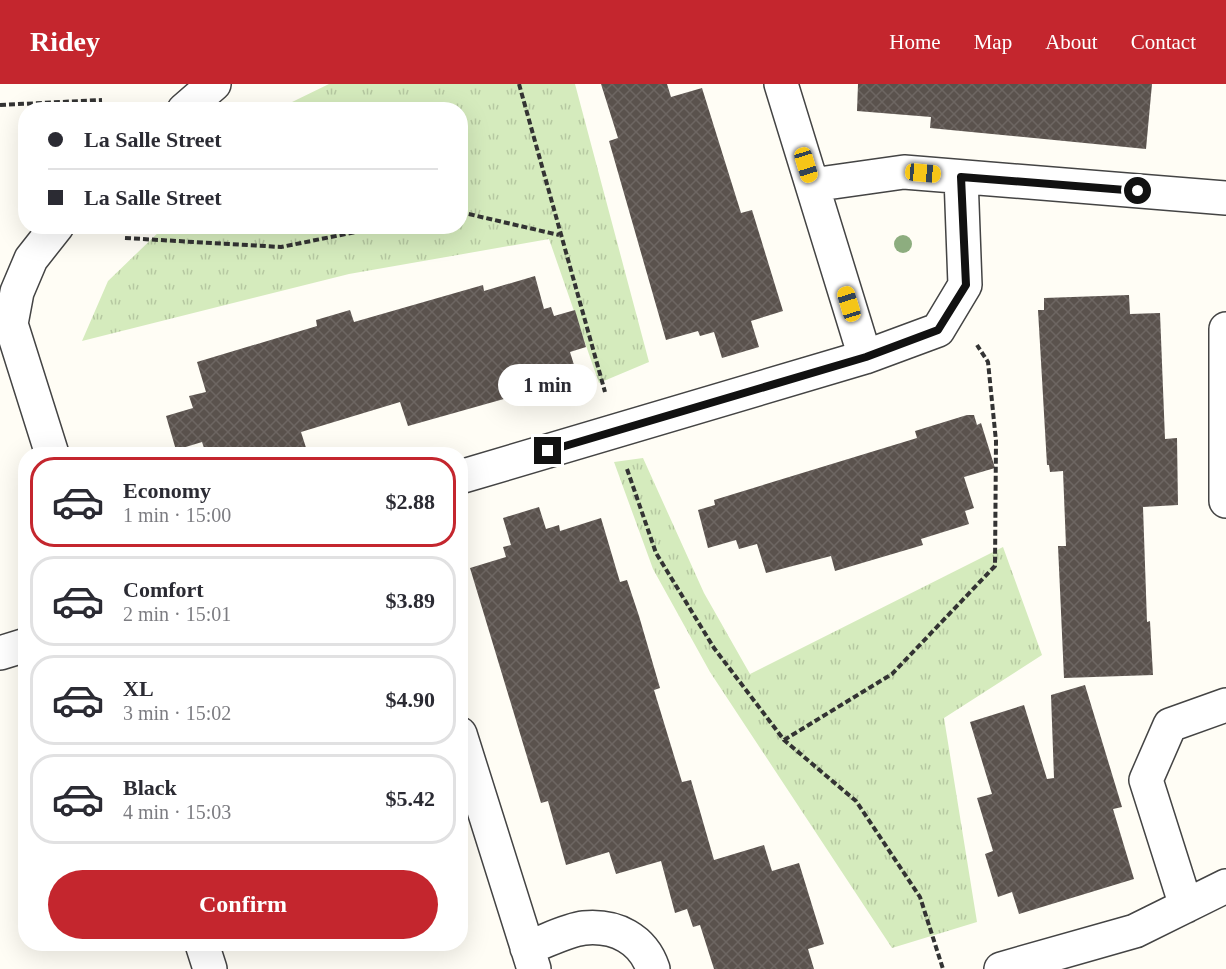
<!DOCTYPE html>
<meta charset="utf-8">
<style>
body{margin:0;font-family:"Times New Roman",serif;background:#f2f2f3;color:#2b2b33;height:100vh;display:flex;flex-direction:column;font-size:22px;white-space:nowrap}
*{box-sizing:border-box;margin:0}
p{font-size:20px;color:#7c7c81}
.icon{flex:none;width:33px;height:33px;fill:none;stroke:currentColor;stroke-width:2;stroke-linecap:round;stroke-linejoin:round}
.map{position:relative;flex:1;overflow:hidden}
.drawer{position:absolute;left:18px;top:363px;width:450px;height:504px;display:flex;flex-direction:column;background:#fff;border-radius:24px;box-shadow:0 6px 24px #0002}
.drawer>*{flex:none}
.hud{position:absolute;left:18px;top:18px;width:450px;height:132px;border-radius:24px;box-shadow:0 6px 24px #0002;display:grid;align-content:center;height:132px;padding:0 30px;background:#fff}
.end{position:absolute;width:27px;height:27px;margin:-14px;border:8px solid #111;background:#fff;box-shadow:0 0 0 3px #fff}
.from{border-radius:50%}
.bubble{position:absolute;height:42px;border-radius:21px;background:#fff;box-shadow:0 6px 24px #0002;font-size:20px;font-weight:600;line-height:42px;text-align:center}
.car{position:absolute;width:18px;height:36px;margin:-18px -9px;border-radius:8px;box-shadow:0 0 4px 2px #0007;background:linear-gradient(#f5c518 24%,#345 0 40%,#f5c518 0 76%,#345 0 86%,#f5c518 0)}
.hud b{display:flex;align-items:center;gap:21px;height:57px;font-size:22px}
.hud b+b{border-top:2px solid #e1e1e2}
.hud i{width:15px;height:15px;background:#2b2b33}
ul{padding:10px 0 0;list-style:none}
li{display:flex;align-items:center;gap:18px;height:90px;margin:0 12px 9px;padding:0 18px;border:3px solid #e1e1e2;border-radius:24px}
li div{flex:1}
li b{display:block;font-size:22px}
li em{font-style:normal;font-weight:600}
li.current{border-color:#c4262e}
li>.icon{width:54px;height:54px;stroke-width:1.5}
.button{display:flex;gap:12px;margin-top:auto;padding:12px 30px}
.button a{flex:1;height:69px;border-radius:36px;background:#c4262e;color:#fff;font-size:24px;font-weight:600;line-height:69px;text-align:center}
header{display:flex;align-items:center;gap:36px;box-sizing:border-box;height:84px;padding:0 30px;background:#c4262e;color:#fff}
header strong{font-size:28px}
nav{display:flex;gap:33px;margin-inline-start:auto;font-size:21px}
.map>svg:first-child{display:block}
.grass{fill:url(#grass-tufts)}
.building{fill:url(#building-cross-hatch)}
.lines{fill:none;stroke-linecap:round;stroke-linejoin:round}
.minor-casing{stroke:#444;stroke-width:36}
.path{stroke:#333;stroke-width:4;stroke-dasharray:6 3;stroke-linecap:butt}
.minor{stroke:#fff;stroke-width:33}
.tree{fill:#8dad7f}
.route{stroke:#111;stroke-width:8}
</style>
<header>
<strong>Ridey</strong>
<nav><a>Home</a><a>Map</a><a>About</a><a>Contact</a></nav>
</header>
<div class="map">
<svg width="1226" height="885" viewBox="0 0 1226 885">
<defs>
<pattern id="grass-tufts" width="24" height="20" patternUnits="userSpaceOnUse" patternTransform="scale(1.5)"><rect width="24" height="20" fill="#d5ebbd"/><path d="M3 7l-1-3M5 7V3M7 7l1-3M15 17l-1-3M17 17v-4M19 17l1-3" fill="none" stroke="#b6c8a1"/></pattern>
<pattern id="building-cross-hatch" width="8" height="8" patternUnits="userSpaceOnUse" patternTransform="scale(1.5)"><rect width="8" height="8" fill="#5a524d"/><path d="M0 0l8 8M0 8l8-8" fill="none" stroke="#6d6662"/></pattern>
</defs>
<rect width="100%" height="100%" fill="#fffdf5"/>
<!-- grass -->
<path class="grass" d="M329,0h246l74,278 -50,21 -50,-144 -200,35 -267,67 26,-60 56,-54 296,-1v-116l-176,-1 6,-6z
M643,374l61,135 46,81 253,-127 39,108 -98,63 33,204 -85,26 -182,-276 -57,-103 -39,-107z"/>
<!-- building -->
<path class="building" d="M601,0h66l4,13 31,-9 39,125 11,-3 31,101 -32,10 8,26 -37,11 -8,-26 -14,4 -2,-5 -32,9 -57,-199 9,-3z
M858,0h294l-6,65 -216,-21 1,-11 -74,-6z
M535,192l9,33 7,-2 3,9 21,-6 11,37 -16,5 8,26 -170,48 -8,-24 -99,30 7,22h-102l-4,-12 -26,8 -10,-34 27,-8 -4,-12 17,-4 -9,-30 120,-36 -1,-6 34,-10 4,12 129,-37 1,6z
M1129,211l1,19 30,-1 5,126 12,-1 1,67 -35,2 4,115 3,-1 3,54 -89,3 -6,-132h8l-3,-75 -13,1 -1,-7h-2l-9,-155h6v-12z
M967,331h7l3,10 4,-2 14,45 -31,9 10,31 -9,3 4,13 -48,15 2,6 -88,26 -4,-15 -65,17 -9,-29 -18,5 -3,-9 -28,8 -10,-38 17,-5 -1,-5 203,-62 -2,-7z
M539,423l7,22 13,-4 1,6 41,-13 19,64 7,-2 12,36 21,72 -6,2 28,92 9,-2 23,80 50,-15 8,26 27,-8 25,81 -16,5 6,20h-100l-14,-44 -7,2 -6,-18 -12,4 -14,-52 -45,13 -7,-22 -43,13 -18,-64 -7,2 -71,-235 36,-11 -3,-10 8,-2 -8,-27z
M1085,601l37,122 -9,2 21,70 -115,35 -7,-22 -14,5 -13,-43 8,-3 -16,-53 15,-4 -22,-72 54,-17 23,74 7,-1 -3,-83z"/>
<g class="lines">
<!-- minor casing -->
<g class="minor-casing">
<path id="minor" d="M781,0l84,273
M184,26l30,-26
M812,101l92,-13 322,26
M1226,245v172
M52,370l-41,-130 6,-32 14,-33 26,-33
M460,393l405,-120 73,-27 27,-45 -4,-108
M0,569l26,-8
M460,650l74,235
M1186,822l-40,-126 24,-55 56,-20
M202,860l8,25
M527,864c18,-6 39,-18 57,-20 32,-3 59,11 69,41
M1001,885l134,-38 91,-45"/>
</g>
<!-- path -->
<path class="path" d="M519,0l86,308
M0,21l102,-5
M460,128l99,23
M125,154l156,9 105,-21
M627,385l29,84 58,95 70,92 72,61 64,96 23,72
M784,656l108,-66 103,-108 1,-125 -8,-79 -11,-17"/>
<!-- minor -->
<use href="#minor" class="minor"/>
</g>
<!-- trees -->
<circle class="tree" cx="903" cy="160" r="9"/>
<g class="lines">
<!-- route -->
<path class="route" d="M548,367l318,-94 72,-27 28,-45 -5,-108 177,14"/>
</g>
</svg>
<i class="end from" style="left:1138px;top:107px"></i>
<i class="end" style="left:548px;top:367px"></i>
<div class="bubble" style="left:498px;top:280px;width:99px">1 min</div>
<i class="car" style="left:806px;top:81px;rotate:163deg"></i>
<i class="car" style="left:923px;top:89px;rotate:95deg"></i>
<i class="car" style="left:849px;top:220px;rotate:343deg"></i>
<div class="hud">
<b><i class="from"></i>La Salle Street</b>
<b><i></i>La Salle Street</b>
</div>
<section class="drawer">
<ul>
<li class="current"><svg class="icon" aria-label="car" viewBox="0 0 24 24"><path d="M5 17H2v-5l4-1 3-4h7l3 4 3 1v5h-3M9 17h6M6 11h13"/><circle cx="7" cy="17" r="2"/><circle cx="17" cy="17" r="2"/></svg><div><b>Economy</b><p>1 min · 15:00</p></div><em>$2.88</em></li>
<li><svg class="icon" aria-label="car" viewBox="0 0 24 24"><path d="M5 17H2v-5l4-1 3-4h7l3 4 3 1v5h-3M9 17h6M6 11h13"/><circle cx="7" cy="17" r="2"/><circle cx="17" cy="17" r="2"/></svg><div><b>Comfort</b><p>2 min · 15:01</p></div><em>$3.89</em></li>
<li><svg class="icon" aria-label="car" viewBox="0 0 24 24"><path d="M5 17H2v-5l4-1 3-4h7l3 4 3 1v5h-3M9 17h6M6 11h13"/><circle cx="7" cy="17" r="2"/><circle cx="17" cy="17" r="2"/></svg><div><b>XL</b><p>3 min · 15:02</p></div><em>$4.90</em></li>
<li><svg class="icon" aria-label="car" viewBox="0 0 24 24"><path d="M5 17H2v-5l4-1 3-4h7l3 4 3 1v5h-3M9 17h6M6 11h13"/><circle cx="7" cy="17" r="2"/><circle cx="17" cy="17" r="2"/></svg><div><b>Black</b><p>4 min · 15:03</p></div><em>$5.42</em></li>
</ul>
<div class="button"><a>Confirm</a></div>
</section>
</div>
